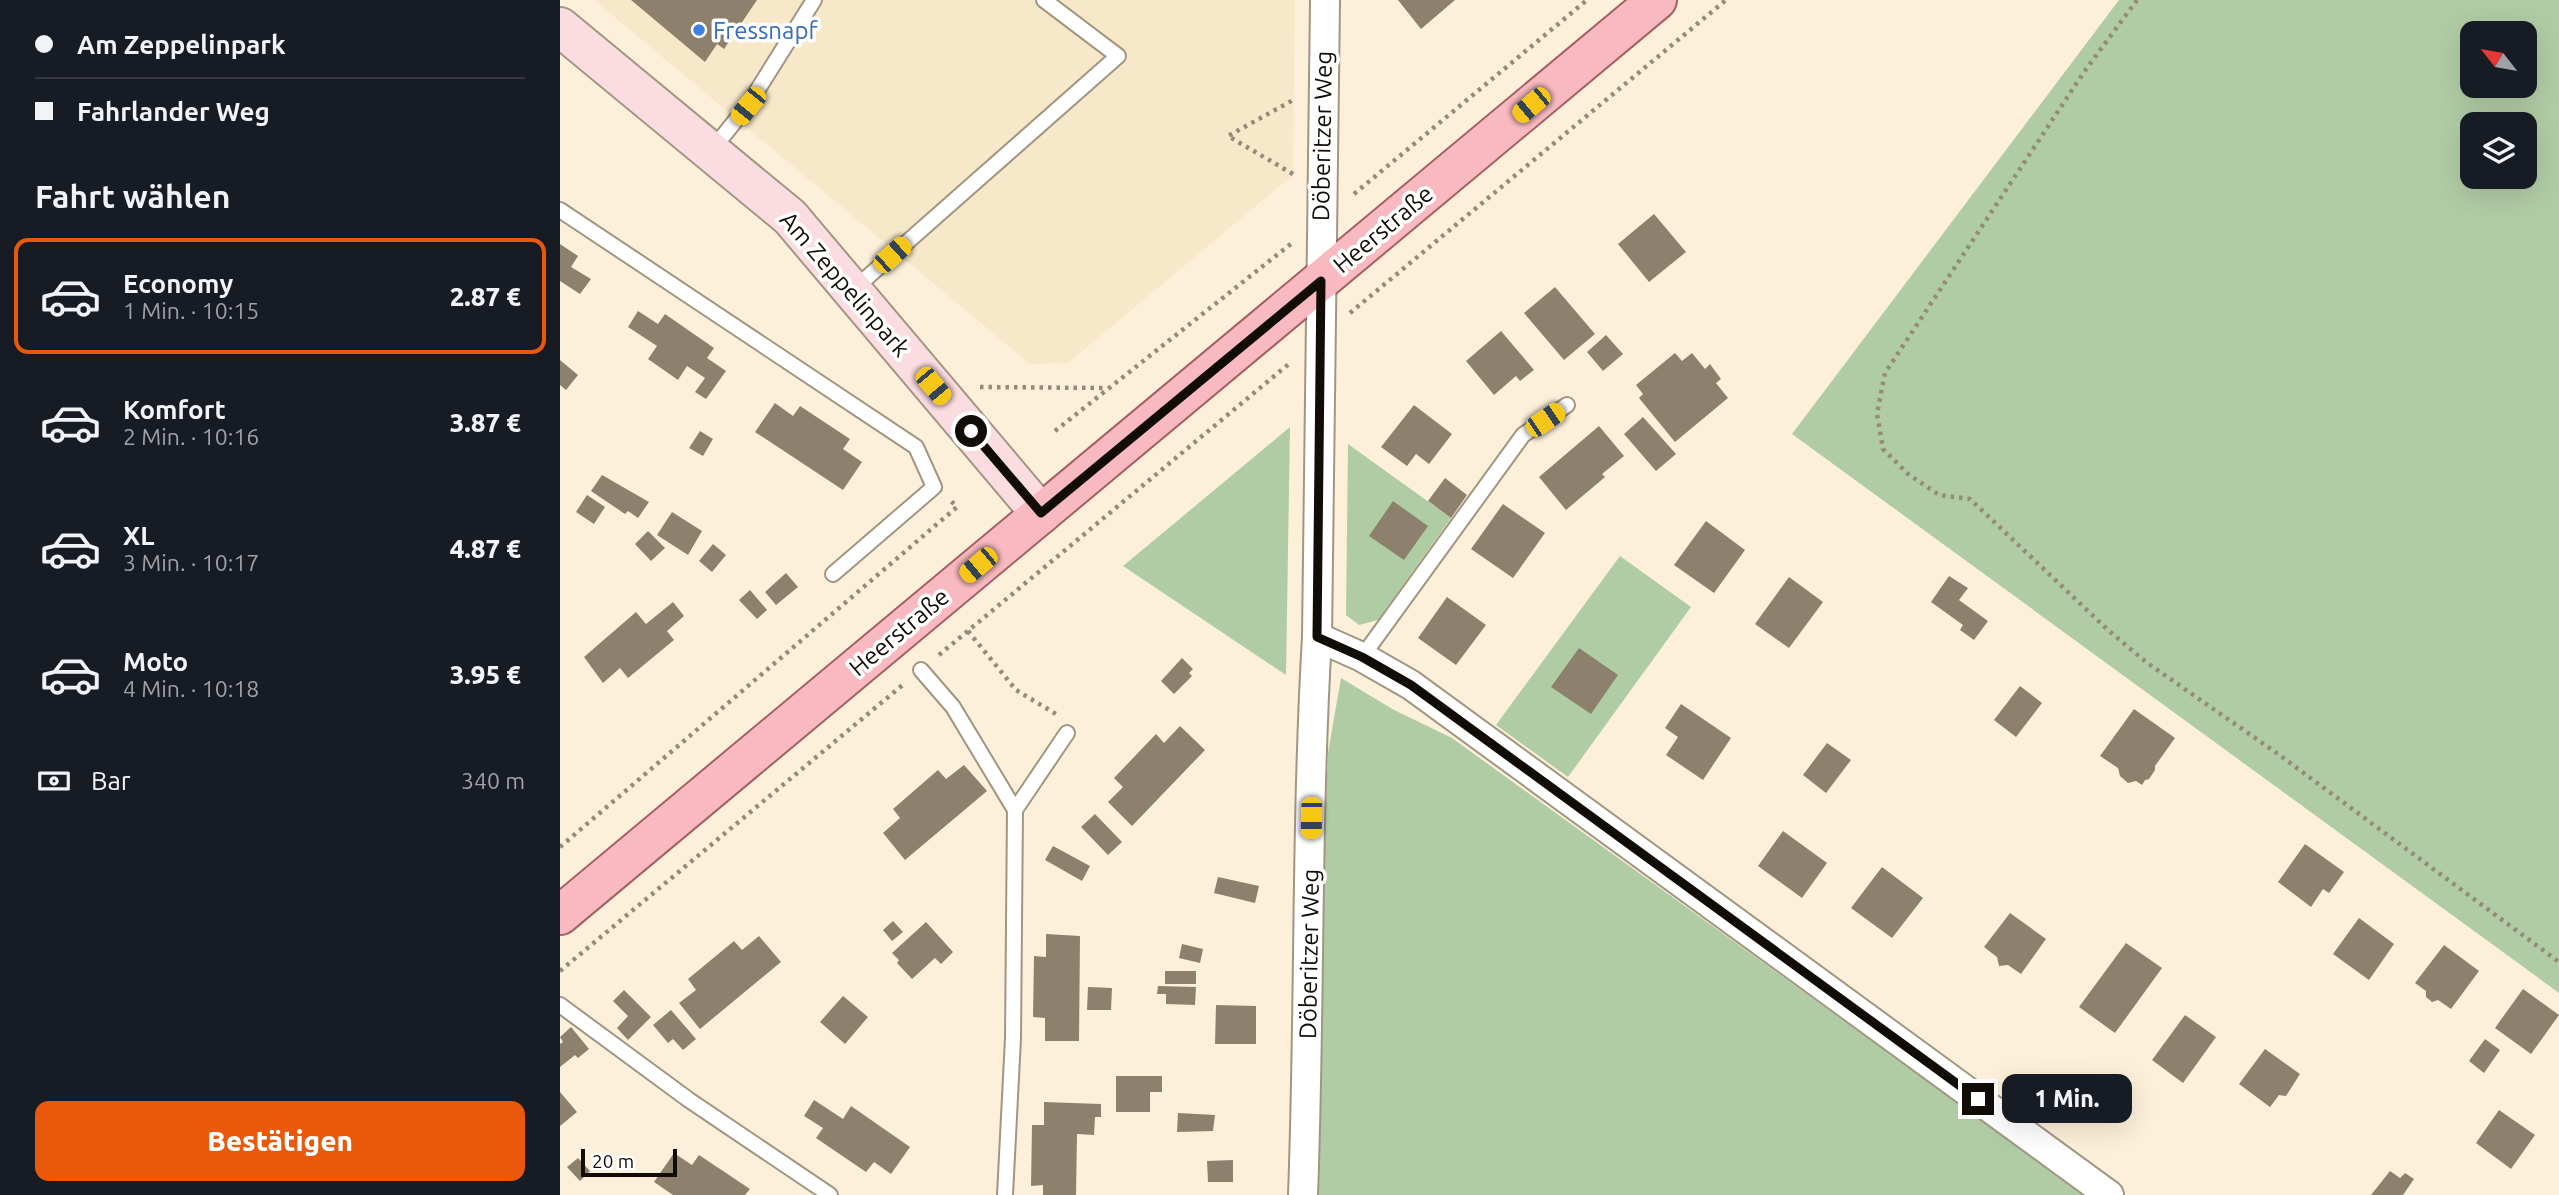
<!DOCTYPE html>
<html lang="de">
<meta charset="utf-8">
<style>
body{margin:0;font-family:Ubuntu,sans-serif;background:#20242c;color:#f1f3f6;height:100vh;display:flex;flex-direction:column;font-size:26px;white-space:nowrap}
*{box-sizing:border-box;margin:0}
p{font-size:23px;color:#9ea1a6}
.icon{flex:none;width:38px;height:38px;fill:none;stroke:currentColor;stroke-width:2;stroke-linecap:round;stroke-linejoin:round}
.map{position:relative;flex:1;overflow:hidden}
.details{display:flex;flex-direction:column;background:#171b24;width:560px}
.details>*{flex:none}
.banner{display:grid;align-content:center;height:154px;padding:0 35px;background:#171b24}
.needle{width:46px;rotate:301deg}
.tools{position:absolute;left:1900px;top:21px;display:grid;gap:14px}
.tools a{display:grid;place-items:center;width:77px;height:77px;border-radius:14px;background:#171b24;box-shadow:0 7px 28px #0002;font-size:35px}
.scale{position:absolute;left:21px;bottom:18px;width:96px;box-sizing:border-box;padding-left:7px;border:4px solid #110d06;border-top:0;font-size:19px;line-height:24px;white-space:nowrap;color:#110d06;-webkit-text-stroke:5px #fff;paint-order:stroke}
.end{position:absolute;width:32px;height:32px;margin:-16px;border:9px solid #110d06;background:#fff;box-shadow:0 0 0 4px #fff}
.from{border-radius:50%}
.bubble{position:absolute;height:49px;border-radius:14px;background:#171b24;box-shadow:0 7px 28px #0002;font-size:23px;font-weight:800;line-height:49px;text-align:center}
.car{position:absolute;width:21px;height:42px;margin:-21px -10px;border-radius:9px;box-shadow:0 0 5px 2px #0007;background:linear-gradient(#f5c518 24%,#345 0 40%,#f5c518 0 76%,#345 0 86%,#f5c518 0)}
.banner b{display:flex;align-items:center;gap:24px;height:66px;font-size:26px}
.banner b+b{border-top:2px solid #363941}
.banner i{width:18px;height:18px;background:#f1f3f6}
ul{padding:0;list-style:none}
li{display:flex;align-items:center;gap:21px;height:116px;margin:0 14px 10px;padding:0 21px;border:4px solid transparent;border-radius:14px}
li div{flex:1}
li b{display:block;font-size:26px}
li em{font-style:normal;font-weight:800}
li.on{border-color:#ea580c}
li>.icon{width:63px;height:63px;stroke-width:1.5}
h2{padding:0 35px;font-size:32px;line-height:84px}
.pay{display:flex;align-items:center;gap:18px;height:77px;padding:0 35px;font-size:26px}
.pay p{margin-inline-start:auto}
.action{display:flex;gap:14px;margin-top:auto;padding:14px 35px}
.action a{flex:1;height:80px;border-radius:14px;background:#ea580c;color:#fff;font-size:28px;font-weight:800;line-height:80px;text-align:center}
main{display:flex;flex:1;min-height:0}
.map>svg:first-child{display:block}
.built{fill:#f8e8ca}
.green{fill:#b0cca5;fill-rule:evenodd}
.building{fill:#8d806d}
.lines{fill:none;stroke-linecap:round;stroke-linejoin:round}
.service-casing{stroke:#a29682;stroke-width:18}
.minor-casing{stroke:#a29682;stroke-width:32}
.secondary-casing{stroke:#a29682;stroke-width:42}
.primary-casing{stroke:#a46064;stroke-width:42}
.path{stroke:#948b7b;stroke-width:4.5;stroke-dasharray:3.5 5;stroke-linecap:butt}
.service{stroke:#fff;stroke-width:14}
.minor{stroke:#fff;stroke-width:28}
.secondary{stroke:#fbdce0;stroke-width:38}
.primary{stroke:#f8bac0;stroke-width:38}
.route{stroke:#110d06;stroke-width:9}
.shop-dot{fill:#3f7fe0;stroke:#fff;stroke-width:2.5}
.labels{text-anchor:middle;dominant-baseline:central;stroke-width:7;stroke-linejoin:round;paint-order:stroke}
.shop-label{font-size:24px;fill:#366cbe;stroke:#fff;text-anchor:start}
.street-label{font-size:24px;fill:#110d06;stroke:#fff}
</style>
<main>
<section class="details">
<div class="banner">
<b><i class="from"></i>Am Zeppelinpark</b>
<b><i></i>Fahrlander Weg</b>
</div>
<h2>Fahrt wählen</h2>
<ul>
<li class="on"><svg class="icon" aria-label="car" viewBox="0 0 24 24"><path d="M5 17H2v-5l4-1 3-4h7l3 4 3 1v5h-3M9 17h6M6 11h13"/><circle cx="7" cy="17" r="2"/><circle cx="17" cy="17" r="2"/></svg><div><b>Economy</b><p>1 Min. · 10:15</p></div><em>2.87 €</em></li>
<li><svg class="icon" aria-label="car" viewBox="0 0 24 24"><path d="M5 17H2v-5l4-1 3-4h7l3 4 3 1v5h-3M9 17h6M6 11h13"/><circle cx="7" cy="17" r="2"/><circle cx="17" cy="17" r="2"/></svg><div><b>Komfort</b><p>2 Min. · 10:16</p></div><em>3.87 €</em></li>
<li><svg class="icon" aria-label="car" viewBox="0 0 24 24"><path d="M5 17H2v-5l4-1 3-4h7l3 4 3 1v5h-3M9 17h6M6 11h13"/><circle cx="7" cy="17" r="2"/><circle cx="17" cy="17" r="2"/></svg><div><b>XL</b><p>3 Min. · 10:17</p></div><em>4.87 €</em></li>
<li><svg class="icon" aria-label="car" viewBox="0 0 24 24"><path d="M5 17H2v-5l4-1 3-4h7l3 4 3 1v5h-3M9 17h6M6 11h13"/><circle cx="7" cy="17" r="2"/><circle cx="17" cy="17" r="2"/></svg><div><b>Moto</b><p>4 Min. · 10:18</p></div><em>3.95 €</em></li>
</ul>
<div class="pay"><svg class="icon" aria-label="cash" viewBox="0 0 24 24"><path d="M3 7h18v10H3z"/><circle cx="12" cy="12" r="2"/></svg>Bar<p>340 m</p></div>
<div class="action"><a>Bestätigen</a></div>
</section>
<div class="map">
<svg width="1999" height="1195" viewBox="0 0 1999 1195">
<rect width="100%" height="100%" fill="#fdf0da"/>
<!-- built -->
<path class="built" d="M34,0h701l-2,175 -225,188 -38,1z"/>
<!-- green -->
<path class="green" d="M1559,0h440v993l-767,-559zM1965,33v53h-52v-53zM1913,124h52v53h-52z
M730,427l-4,248 -163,-109z
M788,444l103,74 -73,102 -19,5 -13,-10z
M1060,556l71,51 -123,170 -72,-52z
M781,678l53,32 58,28 633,457h-771l6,-258 8,-184z"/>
<!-- building -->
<path class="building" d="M71,0h126l-33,49 -7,-5 -12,18z
M838,0h57l-34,29z
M1094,214l32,38 -37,30 -31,-38z
M0,244l18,12 -7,11 20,12 -11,15 -20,-13z
M995,287l40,47 -31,26 -40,-47z
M78,311l20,13 7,-10 49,34 -7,10 19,13 -20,28 -11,-7 10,-14 -18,-12 -9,14 -30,-21 9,-13 -29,-19z
M941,331l33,39 -14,11 -4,-5 -22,19 -28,-34z
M1046,335l17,19 -20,17 -16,-19z
M1115,353l7,8 10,-8 13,16 5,-5 11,15 -5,4 12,15 -53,44 -36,-44 4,-4 -7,-9z
M0,360l18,15 -12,15 -6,-5z
M215,403l18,13 7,-10 50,33 -7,10 19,13 -19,28 -88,-58z
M854,405l38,29 -23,30 -13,-10 -9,12 -26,-19z
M1083,417l33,37 -20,17 -32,-37z
M1039,426l25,30 -22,18 3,3 -39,33 -27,-33z
M140,431l13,8 -10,17 -14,-8z
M42,475l47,27 -11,16 -10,-7 -3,3 -34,-23z
M885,478l22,17 -16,23 -23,-17z
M27,495l18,12 -11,17 -18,-12z
M833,501l35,25 -24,34 -35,-24z
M943,504l42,29 -32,45 -42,-29z
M112,512l30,19 -14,24 -31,-20z
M1146,521l39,29 -31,43 -40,-28z
M88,531l17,17 -14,13 -16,-17z
M153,544l13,11 -14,17 -13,-11z
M226,573l12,14 -22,18 -11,-13z
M1389,576l19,12 -9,12 29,21 -14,19 -14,-10 3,-5 -32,-23z
M1229,577l34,25 -34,46 -34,-24z
M190,590l17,20 -10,9 -18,-19z
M887,597l39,28 -30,40 -38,-27z
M113,602l11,14 -17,15 7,9 -46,38 -8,-10 -17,15 -19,-26 52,-45 10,12z
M1019,648l39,27 -27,39 -40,-27z
M622,658l11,11 -4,4 3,3 -18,18 -13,-13z
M1460,686l22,17 -26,34 -22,-17z
M1121,704l50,34 -28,42 -37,-25 12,-18 -13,-9z
M1574,709l41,29 -20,28v4l-6,9 -4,1 -3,5 -6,-4 -8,2 -8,-7 -2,-8 -18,-12z
M620,726l25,24 -73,76 -24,-24 15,-15 -9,-9 42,-44 8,9z
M1267,743l24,17 -25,33 -23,-18z
M404,765l23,26 -82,69 -22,-27 17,-15 -7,-9 45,-39 8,9z
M535,814l27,28 -14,13 -27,-28z
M1223,831l44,32 -25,35 -44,-32z
M1745,844l39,28 -15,21 -6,-4 -12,18 -33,-25z
M493,846l37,20 -8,15 -37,-21z
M1322,867l41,31 -31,40 -41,-30z
M658,877l41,9 -4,17 -41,-10z
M1450,913l36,26 -25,35 -13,-9 -9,1 -2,-9 -13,-10z
M1799,918l35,26 -25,36 -36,-26z
M333,921l10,11 -11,9 -9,-11z
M366,922l27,30 -12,12 -6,-6 -23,21 -15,-16 2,-3 -7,-7z
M486,934l34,2 -1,105h-34v-23l-12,-1 1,-61 12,1z
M199,936l22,26 -81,67 -21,-26 17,-13 -8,-11 46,-38 8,9z
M1566,943l36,25 -47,65 -36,-26z
M622,944l21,5 -3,14 -21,-5z
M1884,945l35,26 -28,38 -13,-9 -6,2 -6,-5v-6l-11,-8z
M605,971h31v13h-31z
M598,986l38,1 -1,18 -29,-1v-10h-9z
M528,987l24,1 -1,22h-24z
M1963,989l36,26 -28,39 -36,-26z
M64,990l27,27 -23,23 -11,-12 11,-12 -15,-15z
M283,996l25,21 -23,27 -25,-22z
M656,1005l40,1v38h-41z
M111,1010l25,29 -13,11 -10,-11 -5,4 -15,-18z
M1625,1015l31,22 -33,46 -31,-23z
M11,1027l18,22 -11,9 -3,-3 -15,12v-23l3,-2 -3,-5z
M1925,1039l15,11 -16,23 -15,-12z
M1705,1049l35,25 -14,22 -7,-1 -9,12 -31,-23z
M556,1076h46v16h-12v20h-34z
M0,1092l17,20 -17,14z
M254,1100l29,19 8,-13 59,41 -19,27 -17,-12 -8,10 -50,-34 7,-10 -19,-12z
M484,1102l57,2v13h-6l-1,18 -17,-1 -1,61h-33v-10l-12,1 1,-61h12z
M1939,1110l36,25 -24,34 -35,-26z
M618,1113l37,2 -2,16 -36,1z
M114,1153l18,12 7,-10 51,34 -5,6h-72l-19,-13z
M18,1158l12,13 -10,10 -13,-14z
M673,1160v22h-25l-1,-21z
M1830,1171l10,7 5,-5 9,6 -11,16h-32z"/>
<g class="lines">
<!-- service casing -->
<g class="service-casing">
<path id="service" d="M151,151l37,-46 66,-105
M0,210l356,237 18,40 -101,87
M294,289l264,-233 -74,-56
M802,657l161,-222 44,-30
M361,670l32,37 62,103
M0,1005l129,95 141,95
M445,1195l8,-157 2,-228 52,-77"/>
</g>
<!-- minor casing -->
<g class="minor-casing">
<path id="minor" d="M757,637l45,20 49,28 698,510
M743,1195c7,-186 3,-372 14,-558l8,-637"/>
</g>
<!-- secondary casing -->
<g class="secondary-casing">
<path id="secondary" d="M0,27l230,190 251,297"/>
</g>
<!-- primary casing -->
<g class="primary-casing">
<path id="primary" d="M0,915l1097,-915"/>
</g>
<!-- path -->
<path class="path" d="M1577,0l-53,72 -199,301 -8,41 6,35 25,25 31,21 31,4 138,131 38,32 132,92 281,208
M733,174l-65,-38 67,-37
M794,194l233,-194
M790,313l376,-313
M420,387l127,1
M495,431l237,-188
M408,631l48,59 40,24
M379,655l351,-292
M0,847l397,-340 -6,-6
M0,971l345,-288"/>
<!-- service -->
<use href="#service" class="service"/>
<!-- minor -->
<use href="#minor" class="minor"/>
<!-- secondary -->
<use href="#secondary" class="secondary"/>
<!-- primary -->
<use href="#primary" class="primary"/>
</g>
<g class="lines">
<!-- route -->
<path class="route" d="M411,431l70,82 280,-232 -4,356 45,20 49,28 567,414"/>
</g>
<!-- markers -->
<circle class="shop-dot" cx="139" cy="30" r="7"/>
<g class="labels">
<!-- shop labels -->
<g class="shop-label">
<text x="153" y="30">Fressnapf</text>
</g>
<!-- street labels -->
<g class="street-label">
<text transform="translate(762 136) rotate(-89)">Döberitzer Weg</text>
<text transform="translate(823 229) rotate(-40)">Heerstraße</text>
<text transform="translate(285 284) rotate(49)">Am Zeppelinpark</text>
<text transform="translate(339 632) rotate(-40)">Heerstraße</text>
<text transform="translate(749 954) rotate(-89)">Döberitzer Weg</text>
</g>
</g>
</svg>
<div class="tools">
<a><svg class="needle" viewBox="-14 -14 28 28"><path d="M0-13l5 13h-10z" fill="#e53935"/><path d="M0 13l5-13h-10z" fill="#9ea1a6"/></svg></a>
<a><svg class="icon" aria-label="layers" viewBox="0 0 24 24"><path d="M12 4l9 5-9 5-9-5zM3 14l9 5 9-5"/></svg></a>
</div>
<div class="scale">20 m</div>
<i class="end from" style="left:411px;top:431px"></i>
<i class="end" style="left:1418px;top:1099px"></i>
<div class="bubble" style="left:1442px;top:1074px;width:130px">1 Min.</div>
<i class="car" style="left:971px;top:105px;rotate:230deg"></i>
<i class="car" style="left:188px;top:106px;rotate:219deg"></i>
<i class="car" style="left:332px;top:255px;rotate:48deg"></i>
<i class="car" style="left:373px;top:386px;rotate:140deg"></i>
<i class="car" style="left:985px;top:420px;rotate:56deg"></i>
<i class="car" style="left:418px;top:565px;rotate:230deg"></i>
<i class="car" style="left:751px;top:818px;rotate:181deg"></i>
</div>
</main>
